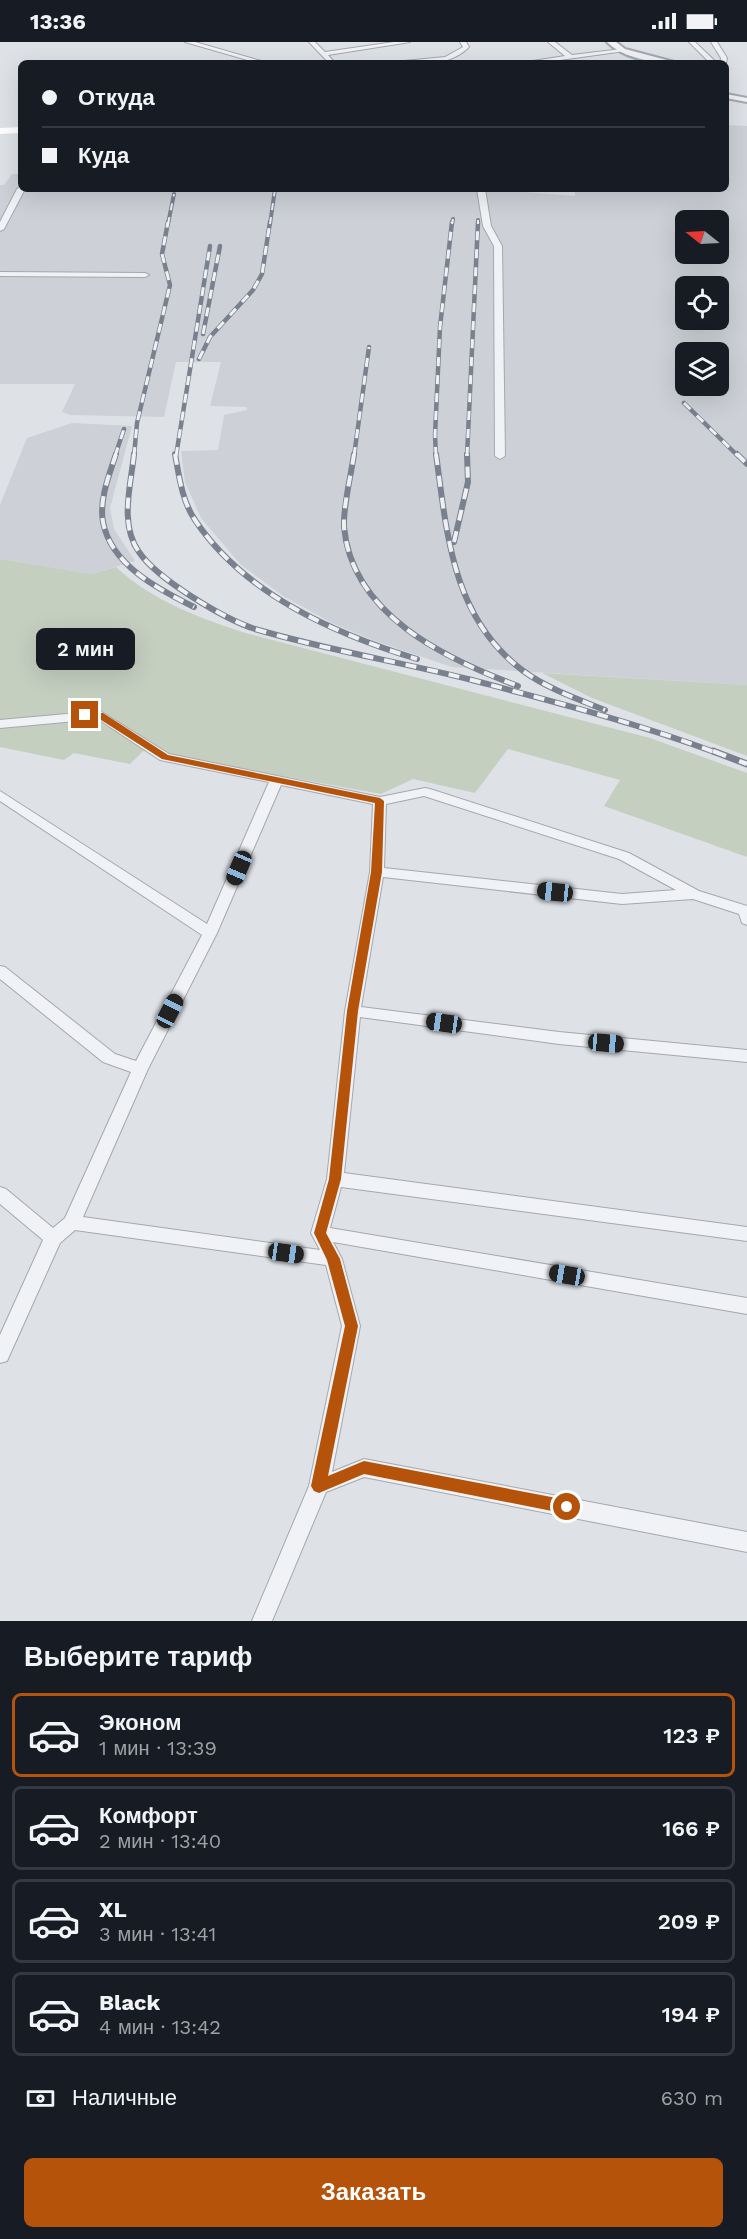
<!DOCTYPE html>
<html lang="ru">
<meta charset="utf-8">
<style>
body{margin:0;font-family:"Work Sans",sans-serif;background:#20242c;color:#f1f3f6;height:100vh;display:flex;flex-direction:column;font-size:22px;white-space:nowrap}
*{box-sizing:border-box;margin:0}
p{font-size:20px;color:#9ea1a6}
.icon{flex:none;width:33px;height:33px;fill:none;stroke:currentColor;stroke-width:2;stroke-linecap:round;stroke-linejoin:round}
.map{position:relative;height:1579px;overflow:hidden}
.panel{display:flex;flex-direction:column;background:#171b24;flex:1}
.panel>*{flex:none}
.top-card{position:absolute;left:18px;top:18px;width:711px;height:132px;border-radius:9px;box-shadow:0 6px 24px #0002;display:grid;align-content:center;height:132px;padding:0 24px;background:#171b24}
.needle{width:39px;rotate:288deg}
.buttons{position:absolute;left:675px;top:168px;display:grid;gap:12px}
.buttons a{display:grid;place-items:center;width:54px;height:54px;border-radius:9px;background:#171b24;box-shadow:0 6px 24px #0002;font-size:30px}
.end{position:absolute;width:27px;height:27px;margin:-14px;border:8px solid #b45309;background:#fff;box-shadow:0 0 0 3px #fff}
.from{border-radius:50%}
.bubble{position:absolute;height:42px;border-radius:9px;background:#171b24;box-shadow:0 6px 24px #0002;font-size:20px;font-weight:600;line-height:42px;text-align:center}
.car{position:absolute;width:18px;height:36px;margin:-18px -9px;border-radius:8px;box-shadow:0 0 4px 2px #0007;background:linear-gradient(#222 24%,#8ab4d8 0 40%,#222 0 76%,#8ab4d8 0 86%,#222 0)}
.top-card b{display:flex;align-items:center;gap:21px;height:57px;font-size:22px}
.top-card b+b{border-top:2px solid #363941}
.top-card i{width:15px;height:15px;background:#f1f3f6}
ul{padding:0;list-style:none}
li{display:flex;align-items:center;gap:18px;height:84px;margin:0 12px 9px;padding:0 12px;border:3px solid #363941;border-radius:9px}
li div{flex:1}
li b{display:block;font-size:22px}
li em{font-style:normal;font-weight:600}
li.selected{border-color:#b45309}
li>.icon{width:54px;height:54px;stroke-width:1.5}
h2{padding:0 24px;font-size:27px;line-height:72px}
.pay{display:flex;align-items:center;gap:15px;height:66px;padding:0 24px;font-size:22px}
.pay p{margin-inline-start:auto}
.button{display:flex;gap:12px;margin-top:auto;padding:12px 24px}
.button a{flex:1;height:69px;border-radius:9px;background:#b45309;color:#fff;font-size:24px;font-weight:600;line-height:69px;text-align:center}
.status{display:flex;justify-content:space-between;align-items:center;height:42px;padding:0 30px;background:#171b24;direction:ltr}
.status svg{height:16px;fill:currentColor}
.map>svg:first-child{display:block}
.built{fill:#cdd1d7;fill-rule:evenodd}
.green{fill:#c4cfc0}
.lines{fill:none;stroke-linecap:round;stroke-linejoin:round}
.minor-casing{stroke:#a4a8af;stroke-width:2}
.tertiary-casing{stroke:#a4a8af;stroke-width:4}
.minor{fill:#f1f2f5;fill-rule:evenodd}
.tertiary{fill:#f1f2f5;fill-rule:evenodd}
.secondary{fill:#fff;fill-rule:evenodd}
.rail-far3-casing{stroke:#7a818e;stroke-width:4}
.rail-far2-casing{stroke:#7a818e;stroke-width:4.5}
.rail-far1-casing{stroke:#7a818e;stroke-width:6}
.rail-casing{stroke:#7a818e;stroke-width:7}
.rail-far3{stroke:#eef0f4;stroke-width:2;stroke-dasharray:7;stroke-linecap:butt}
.rail-far2{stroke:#eef0f4;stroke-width:3;stroke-dasharray:9;stroke-linecap:butt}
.rail-far1{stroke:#eef0f4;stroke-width:4;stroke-dasharray:11;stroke-linecap:butt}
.rail{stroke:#eef0f4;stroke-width:4.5;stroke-dasharray:14;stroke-linecap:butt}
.route{fill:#b45309}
</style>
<div class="status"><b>13:36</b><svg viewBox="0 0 49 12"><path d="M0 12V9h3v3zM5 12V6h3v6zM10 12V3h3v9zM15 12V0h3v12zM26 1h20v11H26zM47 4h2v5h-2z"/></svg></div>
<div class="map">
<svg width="747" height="1579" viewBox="0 0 747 1579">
<rect width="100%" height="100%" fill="#dee1e6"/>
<!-- built -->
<path class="built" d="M726,83l21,1v559l-295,-18 -80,-27 -40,-17 -49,-27 -43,-32 -39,-46 -16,-36 -4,-31 37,-1 6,-35 23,-5 -1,-3 -36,-1 11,-44h-45l-12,55 -93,-2 -9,-3 13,-28h-75v-199h4l8,-11h9v15h502v3l52,4v-7h151zM686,178h32v34h-32zM686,244h32v34h-32zM686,310h32v34h-32z
M72,381l60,3 -22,82 4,21 21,32 -43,13 -92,-15v-54l27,-67z"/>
<!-- green -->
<path class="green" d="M0,517l92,15 24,-7c36,34 86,52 133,67l401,104 97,35v84l-143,-51 16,-26 -112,-31 -33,44 -62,-14 -32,15 -238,-43 -13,13 -56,-11 -10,7 -64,-13z
M542,631l205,12v71l-155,-58z"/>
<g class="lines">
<!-- minor casing -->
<g class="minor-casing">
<path id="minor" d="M185,0h10l73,21h-10z
M309,0h6l10,10 69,-10h16l-82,13 7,8h-6z
M460,0h6l3,5c-14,15 -47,22 -65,14l41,-4 18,-10z
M548,0h7l17,13 50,-6 3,2 -87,12h-18l45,-7z
M689,0h6l22,21h-7z
M711,0h6l10,16 -1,5h-6l1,-5z
M21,145v2h4l-21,40 -4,2v-9l17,-33z
M477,147h8l6,37 11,20 3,210 -5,3 -5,-3 -1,-210 -11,-20z
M0,230l145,1 4,2 -4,2 -145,-1z
M100,669l69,43 211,43 45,-9 5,1 199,64 70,38 48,15v19l-5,-2 -3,-9 -46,-15 -71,5 -239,-27 -22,130 198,25 188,18v12l-188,-18 -199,-27 -16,156 403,54v14l-406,-54 -11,41 417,70v16l-414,-72 9,17 18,67 -28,146 32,-13 383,73v20l-383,-75 -38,15 -54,129h-20l57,-135 33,-160 -16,-61 -251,-35 -15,13 -53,118 -7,2v-28l43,-95 -43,-36v-17l6,2 47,39 12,-10 66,-146 -28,-10 -103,-83v-13l5,1 110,87 21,7 66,-126 -202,-134v-10l207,133 62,-142 -109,-22 -62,-41 -98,9v-8zM281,743l92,19 -3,68 -25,139 -18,168 -16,54 9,17 -237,-33 65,-148 69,-136zM424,754l195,63 57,31 -54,4 -238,-26 2,-64z"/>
</g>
<!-- tertiary casing -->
<g class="tertiary-casing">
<path id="tertiary" d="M607,0h9l9,7 53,14c-23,0 -54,-4 -71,-21z
M726,52l21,4v4l-21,-4z"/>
</g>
<!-- minor -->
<use href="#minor" class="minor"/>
<!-- tertiary -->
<use href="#tertiary" class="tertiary"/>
<!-- secondary -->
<path class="secondary" d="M21,85v6l-21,1v-6z"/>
<!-- rail-far3 casing -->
<g class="rail-far3-casing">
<path id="rail-far3" d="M168,182l6,-30
M270,182l5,-35
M452,182l1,-5
M478,182v-4"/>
</g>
<!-- rail-far2 casing -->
<g class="rail-far2-casing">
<path id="rail-far2" d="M203,292l17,-88
M199,317l11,-22 43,-47 9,-16 8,-52
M684,361l54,53
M115,414l9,-27
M134,414l3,-33 33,-138 -8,-31 6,-32
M176,414l34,-210
M354,414l15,-109
M436,414l-1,-21 5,-108 12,-105
M467,414l11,-234"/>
</g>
<!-- rail-far1 casing -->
<g class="rail-far1-casing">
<path id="rail-far1" d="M116,412c-7,21 -17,46 -13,68 8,43 55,67 91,85
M134,412c-3,31 -15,70 5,98 18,27 85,67 116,77 71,21 146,33 217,51 83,22 165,43 245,73
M175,412c4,22 7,47 20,66 49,74 140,114 222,139
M354,412c-3,22 -11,52 -10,73 8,88 102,132 174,159
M436,412c11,80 16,163 86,216 24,18 55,29 83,40
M737,412l10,10
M454,500l14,-60 -1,-28"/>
</g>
<!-- rail casing -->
<g class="rail-casing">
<path id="rail" d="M713,709l34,13"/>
</g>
<!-- rail-far3 -->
<use href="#rail-far3" class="rail-far3"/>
<!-- rail-far2 -->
<use href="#rail-far2" class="rail-far2"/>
<!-- rail-far1 -->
<use href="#rail-far1" class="rail-far1"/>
<!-- rail -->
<use href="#rail" class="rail"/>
</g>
<!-- route -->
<path class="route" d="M85,670l18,1 65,42 212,43 4,3 -2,71 -24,139 -17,168 -15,54 14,26 18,67 -30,150 36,-15 203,39 5,2 2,5 -2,5 -5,2 -203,-40 -45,19 -5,-2 -3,-5 34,-160 -18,-66 -13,-27 15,-54 18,-168 24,-139 4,-69 -213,-44 -64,-41 -16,-1v-4z"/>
</svg>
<div class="buttons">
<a><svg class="needle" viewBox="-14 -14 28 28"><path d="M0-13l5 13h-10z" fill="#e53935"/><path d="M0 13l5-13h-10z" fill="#9ea1a6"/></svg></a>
<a><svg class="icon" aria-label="locate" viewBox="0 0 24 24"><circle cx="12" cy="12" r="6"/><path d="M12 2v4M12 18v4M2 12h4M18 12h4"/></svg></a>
<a><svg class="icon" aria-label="layers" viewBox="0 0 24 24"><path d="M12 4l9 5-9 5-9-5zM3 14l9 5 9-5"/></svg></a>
</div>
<i class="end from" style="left:567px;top:1465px"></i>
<i class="end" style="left:85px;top:673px"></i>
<div class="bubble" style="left:36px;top:586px;width:99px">2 мин</div>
<i class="car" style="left:239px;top:826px;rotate:203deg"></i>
<i class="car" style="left:555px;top:850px;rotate:276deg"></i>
<i class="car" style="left:170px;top:969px;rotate:27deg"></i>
<i class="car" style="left:444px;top:981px;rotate:278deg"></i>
<i class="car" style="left:606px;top:1001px;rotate:95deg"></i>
<i class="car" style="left:286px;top:1211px;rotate:98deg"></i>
<i class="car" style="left:567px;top:1233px;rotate:280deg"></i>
<div class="top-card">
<b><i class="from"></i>Откуда</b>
<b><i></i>Куда</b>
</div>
</div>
<section class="panel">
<h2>Выберите тариф</h2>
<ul>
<li class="selected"><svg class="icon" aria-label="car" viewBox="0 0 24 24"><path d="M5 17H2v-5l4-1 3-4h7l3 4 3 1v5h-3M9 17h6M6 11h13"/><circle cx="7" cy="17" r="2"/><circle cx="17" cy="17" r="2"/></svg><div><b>Эконом</b><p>1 мин · 13:39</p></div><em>123 ₽</em></li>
<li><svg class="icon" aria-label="car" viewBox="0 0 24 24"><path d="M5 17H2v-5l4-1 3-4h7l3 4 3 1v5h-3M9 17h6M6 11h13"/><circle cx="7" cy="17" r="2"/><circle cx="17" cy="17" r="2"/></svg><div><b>Комфорт</b><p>2 мин · 13:40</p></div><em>166 ₽</em></li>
<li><svg class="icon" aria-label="car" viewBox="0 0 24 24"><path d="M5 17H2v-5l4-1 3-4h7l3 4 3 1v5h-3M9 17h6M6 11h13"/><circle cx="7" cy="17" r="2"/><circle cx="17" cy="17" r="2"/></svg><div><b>XL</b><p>3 мин · 13:41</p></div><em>209 ₽</em></li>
<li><svg class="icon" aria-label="car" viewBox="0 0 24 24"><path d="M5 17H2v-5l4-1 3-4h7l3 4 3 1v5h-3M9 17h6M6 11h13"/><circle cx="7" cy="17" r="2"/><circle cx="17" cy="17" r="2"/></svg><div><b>Black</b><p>4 мин · 13:42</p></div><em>194 ₽</em></li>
</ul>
<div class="pay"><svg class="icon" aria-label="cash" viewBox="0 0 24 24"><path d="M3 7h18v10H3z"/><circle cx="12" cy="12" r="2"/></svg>Наличные<p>630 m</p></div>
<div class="button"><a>Заказать</a></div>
</section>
